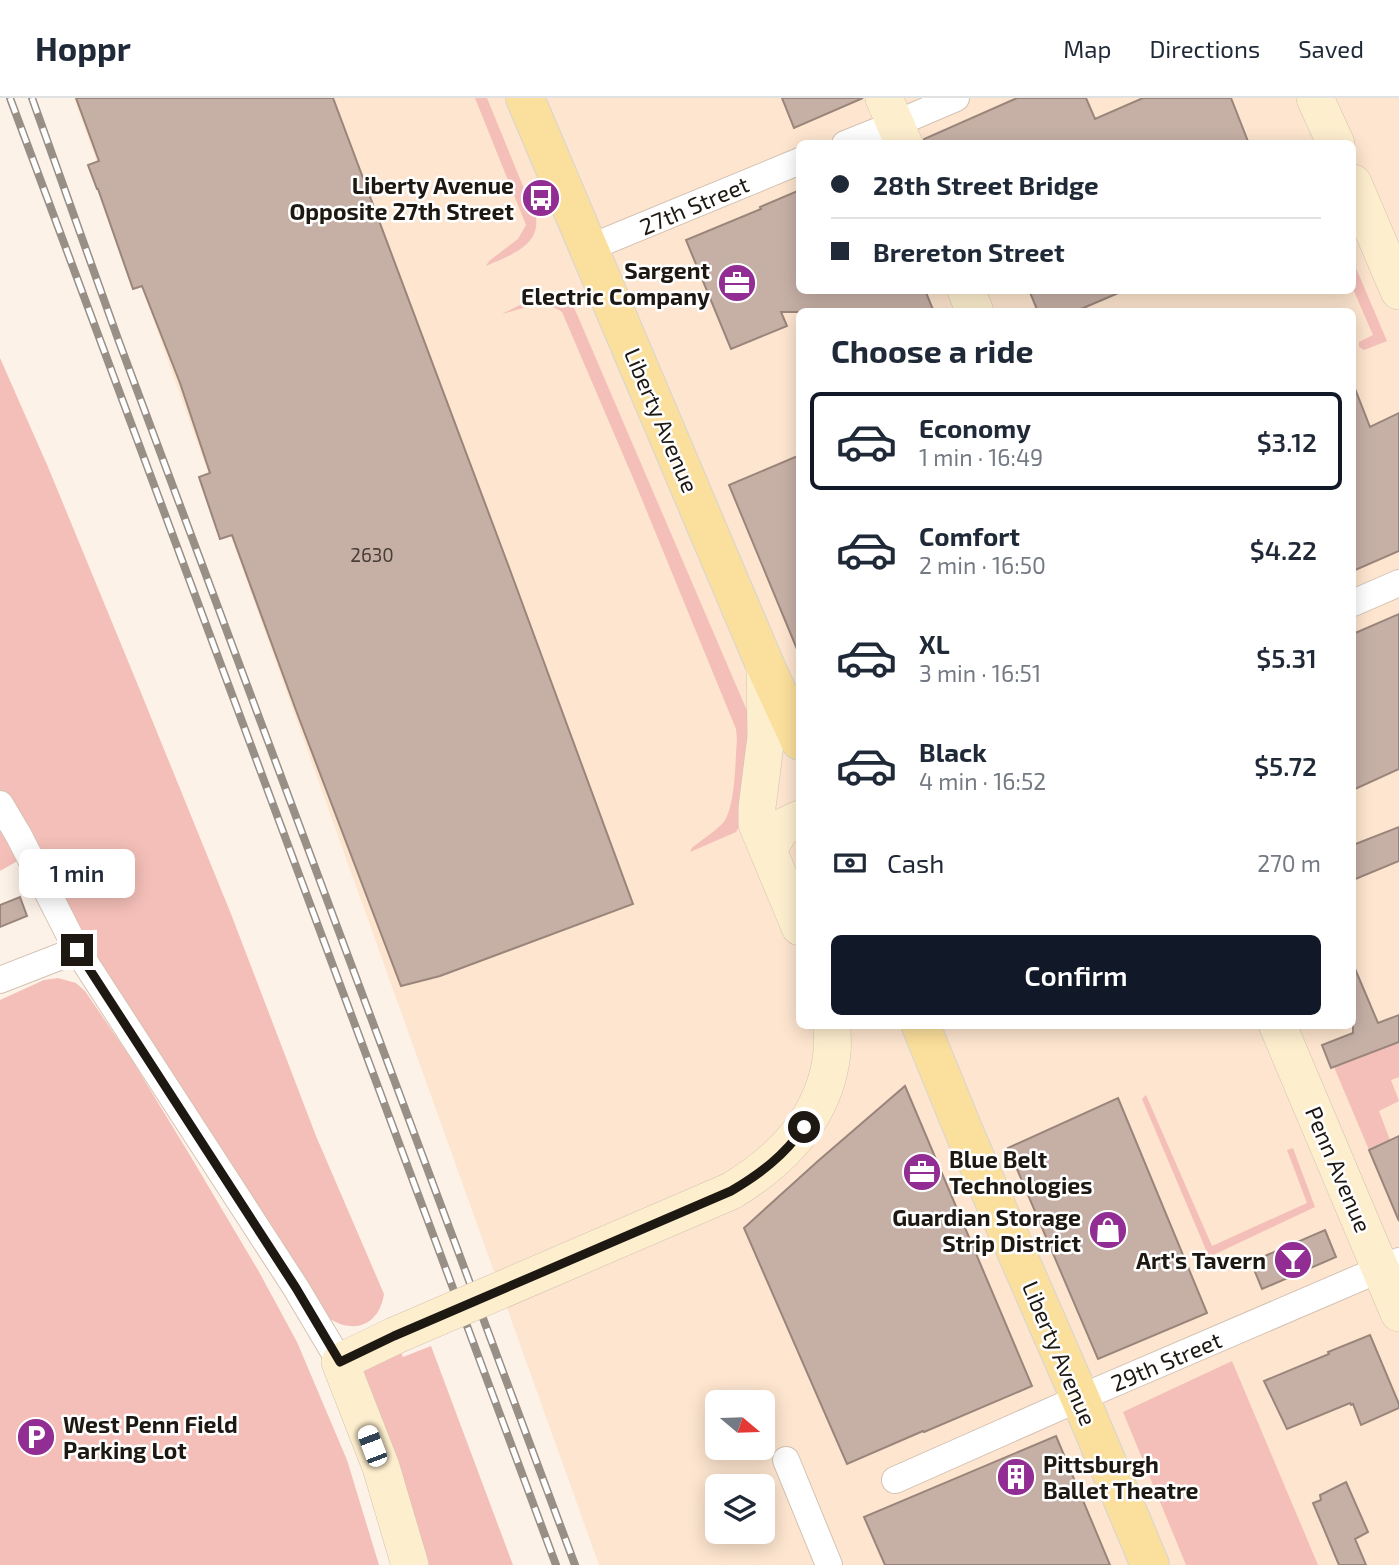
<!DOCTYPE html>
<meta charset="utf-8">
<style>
body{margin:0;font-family:"Exo 2",sans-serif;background:#f2f2f3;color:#1f2937;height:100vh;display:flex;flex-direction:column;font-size:26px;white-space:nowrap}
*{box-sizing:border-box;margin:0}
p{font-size:23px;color:#747a83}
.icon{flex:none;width:38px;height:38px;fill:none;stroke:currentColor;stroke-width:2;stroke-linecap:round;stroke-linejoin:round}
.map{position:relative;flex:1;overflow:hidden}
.panel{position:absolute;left:796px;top:210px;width:560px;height:721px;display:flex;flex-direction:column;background:#fff;border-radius:10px;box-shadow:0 4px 18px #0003}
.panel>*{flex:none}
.banner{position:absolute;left:796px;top:42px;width:560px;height:154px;border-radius:10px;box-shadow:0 4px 18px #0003;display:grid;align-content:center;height:154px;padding:0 35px;background:#fff}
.needle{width:46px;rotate:109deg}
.fabs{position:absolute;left:705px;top:1292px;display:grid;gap:14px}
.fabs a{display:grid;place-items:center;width:70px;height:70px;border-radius:10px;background:#fff;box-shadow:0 4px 18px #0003;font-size:35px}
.end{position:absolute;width:32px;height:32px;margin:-16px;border:9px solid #1e1812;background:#fff;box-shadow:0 0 0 4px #fff}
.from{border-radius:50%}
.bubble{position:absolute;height:49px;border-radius:10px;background:#fff;box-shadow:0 4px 18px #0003;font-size:23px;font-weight:600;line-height:49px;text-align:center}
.car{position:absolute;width:21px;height:42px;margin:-21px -10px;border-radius:9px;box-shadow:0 0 5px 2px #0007;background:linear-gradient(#fff 24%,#345 0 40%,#fff 0 76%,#345 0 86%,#fff 0)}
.banner b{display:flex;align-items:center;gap:24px;height:66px;font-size:26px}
.banner b+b{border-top:2px solid #e0e1e3}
.banner i{width:18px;height:18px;background:#1f2937}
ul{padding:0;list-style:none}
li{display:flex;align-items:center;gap:21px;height:98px;margin:0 14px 10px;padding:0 21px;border:4px solid transparent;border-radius:10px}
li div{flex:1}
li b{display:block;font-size:26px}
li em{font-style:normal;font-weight:600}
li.active{border-color:#111827}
li>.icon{width:63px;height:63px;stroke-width:1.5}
h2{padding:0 35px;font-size:32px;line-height:84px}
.pay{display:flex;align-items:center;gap:18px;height:77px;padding:0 35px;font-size:26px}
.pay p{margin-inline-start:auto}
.primary-button{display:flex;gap:14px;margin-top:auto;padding:14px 35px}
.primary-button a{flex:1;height:80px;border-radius:10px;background:#111827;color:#fff;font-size:28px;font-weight:600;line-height:80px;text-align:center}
header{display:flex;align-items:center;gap:42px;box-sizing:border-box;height:98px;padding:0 35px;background:#fff;border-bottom:2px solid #e0e1e3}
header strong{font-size:33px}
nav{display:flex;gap:38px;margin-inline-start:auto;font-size:24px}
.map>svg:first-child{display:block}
.built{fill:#fde5cf;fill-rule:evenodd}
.green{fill:#f4bfb8}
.building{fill:#c6b0a6;stroke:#9a857b;stroke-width:2}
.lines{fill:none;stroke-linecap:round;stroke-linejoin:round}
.street-casing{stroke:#d4c2b2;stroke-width:28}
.secondary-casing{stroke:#d4c2b2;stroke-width:38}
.primary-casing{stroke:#d6d5d4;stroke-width:40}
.street{stroke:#fff;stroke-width:26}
.secondary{stroke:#fdefce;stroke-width:37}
.primary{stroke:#fbdf9c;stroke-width:38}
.rail-casing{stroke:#988f87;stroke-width:8}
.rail{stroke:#fff;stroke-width:5;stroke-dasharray:16;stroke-linecap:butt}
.secondary-bridge-casing{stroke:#d4c2b2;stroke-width:38;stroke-linecap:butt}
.secondary-bridge{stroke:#fdefce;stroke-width:37}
.route{stroke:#1e1812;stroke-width:9}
.labels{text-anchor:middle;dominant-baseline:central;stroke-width:5;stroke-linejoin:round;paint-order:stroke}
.number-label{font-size:19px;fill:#483e37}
.poi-label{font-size:23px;font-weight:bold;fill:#1e1812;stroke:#fff;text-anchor:end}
.street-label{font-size:23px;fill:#1e1812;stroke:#fff}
</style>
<header>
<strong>Hoppr</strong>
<nav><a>Map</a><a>Directions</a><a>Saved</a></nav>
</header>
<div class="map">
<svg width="1399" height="1467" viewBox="0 0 1399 1467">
<rect width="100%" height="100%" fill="#fdf2e8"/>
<!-- built -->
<path class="built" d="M74,0h1325v1467h-800zM800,46h553v146h-553zM800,214h553v714h-553zM718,1304h45v45h-45zM718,1388h45v45h-45z"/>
<!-- green -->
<path class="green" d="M475,0h12l49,120c4,29 -30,39 -50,48l3,-5 29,-22 8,-14z
M1353,163l34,80 -23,9 -5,-3v-5l14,-7 -20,-46z
M547,196l18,4 8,7 178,415 -10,103 -5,9 -46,20 2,-4c9,-8 21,-15 30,-24 14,-14 13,-65 15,-85l-1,-10 -100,-244 -74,-173c-17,-14 -41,-3 -60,2l26,-13z
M0,260l48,109 87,211 96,236 85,222 68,158c-5,32 -31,41 -57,23l-299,-462 -28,16z
M58,880l18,5 9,8 47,69 56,92 70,118 39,72 50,118 32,105h-379v-565l44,-20z
M1399,944v35l-8,3 8,21 -20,10 11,29 -21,10 -35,-83z
M1146,997l66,151 95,-43 -20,-53 6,-2 22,59 -106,50 -67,-158z
M394,1238l9,21 28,-11 82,219h-103l-70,-203z
M1232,1263l86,204h-132l-63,-153z"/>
<!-- building -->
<path class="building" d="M76,0h257l177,472 123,334 -193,72 -39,10 -104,-273 -65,-178 -12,4 -21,-62 11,-4 -30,-90 -38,-97 -9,3 -35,-100h-1l-9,-24 11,-4z
M782,0h81l-69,30z
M1017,0h69l9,21 48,-21h88l18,46h-324l-1,-5z
M800,92v100h125l9,22h-153l6,14 -56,23 -45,-109 75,-31 -1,-2z
M1029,192h94v1l-49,21h-36z
M1354,288l16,41 29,-14v138l-46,20z
M800,357v199h-1l-70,-169z
M1399,516v155l-46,21v-156z
M1399,729v34l-46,19v-35z
M20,799l7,19 -27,11v-22z
M1353,866l25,59 21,-8v27l-68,26 -9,-23 31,-12z
M905,988l127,300 -108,46 -1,-1 -76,33 -103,-236 74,-67z
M1118,1000l89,215 -109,46 -90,-211z
M1399,1038v85l-30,-71z
M1325,1132l11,27 -74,32 -11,-27z
M1370,1237l29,69v4l-38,17 -8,-21 -2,1 -1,-2 -63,26 -23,-48 65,-27 -1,-2z
M1056,1338l54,129h-225l-21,-48z
M1346,1384l22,50 -13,7 11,26h-27l-26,-62 8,-3 -1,-5z"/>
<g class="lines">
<!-- street casing -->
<g class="street-casing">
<path id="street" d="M845,46l50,-20 61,-26
M589,150l211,-87
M1353,505l46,-20
M0,706l19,32 58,114 219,338 44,74
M0,882l77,-30
M786,1362l43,105
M895,1382l185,-82 319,-137"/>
</g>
<!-- secondary casing -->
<g class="secondary-casing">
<path id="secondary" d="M884,0l20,46
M1315,0l21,46
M1353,85l46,108
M966,192l9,22
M765,567l1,72 -9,70v17l43,103
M768,752l13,-22 19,-9
M1278,928l121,287
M731,1093c53,-32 94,-75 101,-138 1,-9 0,-19 0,-27
M394,1238l-54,26 41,105 29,98"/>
</g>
<!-- primary casing -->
<g class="primary-casing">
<path id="primary" d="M525,0l240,567 35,76
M921,928l44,108 115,264 70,167"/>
</g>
<!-- street -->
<use href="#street" class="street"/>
<!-- secondary -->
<use href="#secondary" class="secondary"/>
<!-- primary -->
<use href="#primary" class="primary"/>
<!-- rail casing -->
<g class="rail-casing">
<path id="rail" d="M10,0l546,1467
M32,0l86,241 457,1226"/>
</g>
<!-- rail -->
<use href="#rail" class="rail"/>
<!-- secondary-bridge casing -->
<g class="secondary-bridge-casing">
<path id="secondary-bridge" d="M394,1238l337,-145"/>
</g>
<!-- secondary-bridge -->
<use href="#secondary-bridge" class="secondary-bridge"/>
</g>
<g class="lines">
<!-- route -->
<path class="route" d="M77,852l219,338 44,74 54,-26 337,-145c29,-17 54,-36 73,-64"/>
</g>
<!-- icons -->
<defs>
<g id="bus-disc" transform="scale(2.0125)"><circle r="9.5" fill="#912d93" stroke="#fff"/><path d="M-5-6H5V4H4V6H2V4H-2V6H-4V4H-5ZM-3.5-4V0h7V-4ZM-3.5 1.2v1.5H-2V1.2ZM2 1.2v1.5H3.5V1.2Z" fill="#fff"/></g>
<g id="office-disc" transform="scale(2.0125)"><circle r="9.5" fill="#912d93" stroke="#fff"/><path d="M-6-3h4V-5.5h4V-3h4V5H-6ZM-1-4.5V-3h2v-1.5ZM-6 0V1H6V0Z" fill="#fff"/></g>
<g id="shop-disc" transform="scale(2.0125)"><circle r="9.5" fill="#912d93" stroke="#fff"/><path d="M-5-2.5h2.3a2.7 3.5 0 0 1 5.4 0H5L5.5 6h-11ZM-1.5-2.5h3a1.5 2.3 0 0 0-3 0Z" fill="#fff"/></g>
<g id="bar-disc" transform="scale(2.0125)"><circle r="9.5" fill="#912d93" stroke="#fff"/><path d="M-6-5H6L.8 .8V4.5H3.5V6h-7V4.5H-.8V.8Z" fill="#fff"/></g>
<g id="parking-disc" transform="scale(2.0125)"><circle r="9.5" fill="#912d93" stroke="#fff"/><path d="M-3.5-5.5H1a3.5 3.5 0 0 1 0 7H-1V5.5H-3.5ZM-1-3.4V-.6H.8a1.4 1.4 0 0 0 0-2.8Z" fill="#fff"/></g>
<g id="building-disc" transform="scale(2.0125)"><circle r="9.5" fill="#912d93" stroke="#fff"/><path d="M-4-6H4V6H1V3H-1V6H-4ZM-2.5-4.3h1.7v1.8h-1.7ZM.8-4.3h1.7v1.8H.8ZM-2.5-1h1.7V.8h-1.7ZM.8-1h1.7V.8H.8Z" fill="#fff"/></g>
</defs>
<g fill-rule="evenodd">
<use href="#bus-disc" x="541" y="100"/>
<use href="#office-disc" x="737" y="185"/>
<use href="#office-disc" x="922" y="1074"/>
<use href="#shop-disc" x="1108" y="1132"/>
<use href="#bar-disc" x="1293" y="1162"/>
<use href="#parking-disc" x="36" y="1339"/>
<use href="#building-disc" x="1016" y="1379"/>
</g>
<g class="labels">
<!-- number labels -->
<g class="number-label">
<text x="372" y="456">2630</text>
</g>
<!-- poi labels -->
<g class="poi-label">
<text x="514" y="87">Liberty Avenue<tspan x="514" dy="26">Opposite 27th Street</tspan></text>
<text x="710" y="172">Sargent<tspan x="710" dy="26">Electric Company</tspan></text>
<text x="949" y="1061" text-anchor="start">Blue Belt<tspan x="949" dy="26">Technologies</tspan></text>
<text x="1081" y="1119">Guardian Storage<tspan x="1081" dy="26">Strip District</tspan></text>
<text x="1266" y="1162">Art's Tavern</text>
<text x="63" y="1326" text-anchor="start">West Penn Field<tspan x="63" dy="26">Parking Lot</tspan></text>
<text x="1043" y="1366" text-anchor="start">Pittsburgh<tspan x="1043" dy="26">Ballet Theatre</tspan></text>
</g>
<!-- street labels -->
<g class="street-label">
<text transform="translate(694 107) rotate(-23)">27th Street</text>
<text transform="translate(662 322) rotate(67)">Liberty Avenue</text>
<text transform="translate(1339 1071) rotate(67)">Penn Avenue</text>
<text transform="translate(1060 1255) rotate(67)">Liberty Avenue</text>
<text transform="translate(1166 1263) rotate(-23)">29th Street</text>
</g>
</g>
</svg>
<div class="fabs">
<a><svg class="needle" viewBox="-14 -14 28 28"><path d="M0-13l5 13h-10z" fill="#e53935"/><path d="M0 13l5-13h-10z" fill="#747a83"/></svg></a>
<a><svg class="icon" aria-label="layers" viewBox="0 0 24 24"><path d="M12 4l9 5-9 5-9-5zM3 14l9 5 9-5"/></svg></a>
</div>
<i class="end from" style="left:804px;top:1029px"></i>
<i class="end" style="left:77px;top:852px"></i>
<div class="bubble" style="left:19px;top:751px;width:116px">1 min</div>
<i class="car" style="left:372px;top:1348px;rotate:339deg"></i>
<div class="banner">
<b><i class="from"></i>28th Street Bridge</b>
<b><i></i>Brereton Street</b>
</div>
<section class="panel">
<h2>Choose a ride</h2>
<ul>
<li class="active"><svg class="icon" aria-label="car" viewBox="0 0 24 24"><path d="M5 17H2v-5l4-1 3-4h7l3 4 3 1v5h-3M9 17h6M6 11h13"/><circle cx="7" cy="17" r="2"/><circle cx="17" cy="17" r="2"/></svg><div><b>Economy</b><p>1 min · 16:49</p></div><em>$3.12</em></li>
<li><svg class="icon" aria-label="car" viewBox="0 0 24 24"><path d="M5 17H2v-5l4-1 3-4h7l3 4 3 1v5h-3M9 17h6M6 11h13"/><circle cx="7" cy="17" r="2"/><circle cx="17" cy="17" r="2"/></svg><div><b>Comfort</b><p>2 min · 16:50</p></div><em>$4.22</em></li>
<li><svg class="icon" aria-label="car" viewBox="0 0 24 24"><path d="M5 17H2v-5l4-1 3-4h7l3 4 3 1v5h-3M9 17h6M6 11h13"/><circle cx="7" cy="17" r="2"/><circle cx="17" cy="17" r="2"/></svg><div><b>XL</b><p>3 min · 16:51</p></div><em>$5.31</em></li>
<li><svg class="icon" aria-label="car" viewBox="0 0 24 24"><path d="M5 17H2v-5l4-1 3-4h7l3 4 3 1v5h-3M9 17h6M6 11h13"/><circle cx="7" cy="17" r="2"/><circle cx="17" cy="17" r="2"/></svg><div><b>Black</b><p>4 min · 16:52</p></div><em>$5.72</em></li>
</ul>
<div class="pay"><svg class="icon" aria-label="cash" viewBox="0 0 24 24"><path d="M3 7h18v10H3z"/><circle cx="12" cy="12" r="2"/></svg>Cash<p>270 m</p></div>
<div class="primary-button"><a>Confirm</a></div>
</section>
</div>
